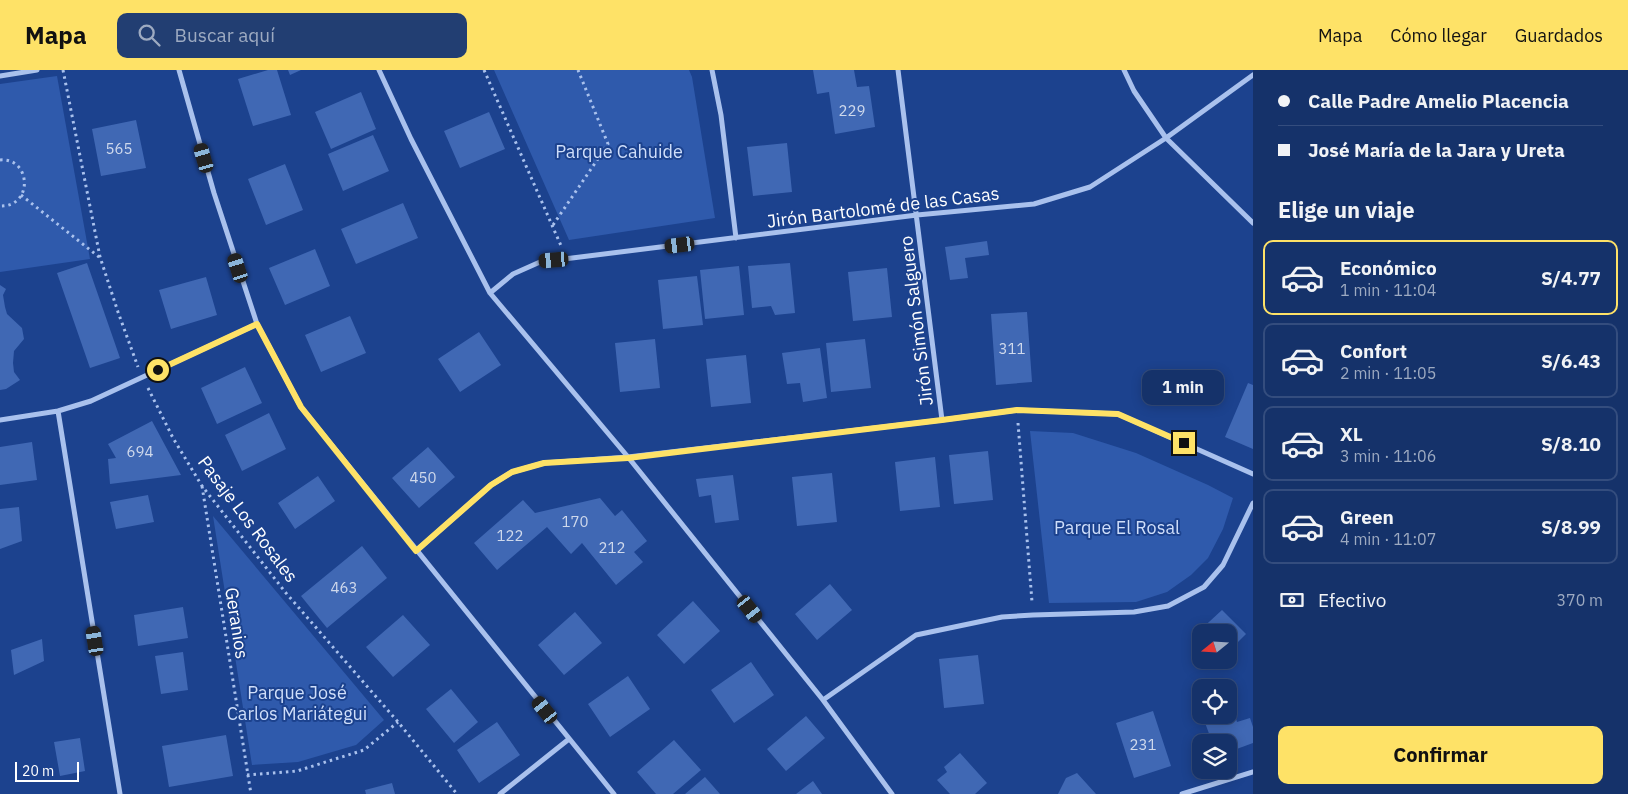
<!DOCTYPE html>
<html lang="es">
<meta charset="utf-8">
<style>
body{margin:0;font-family:"IBM Plex Sans",sans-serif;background:#223e72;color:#f1f3f6;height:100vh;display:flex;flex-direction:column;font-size:19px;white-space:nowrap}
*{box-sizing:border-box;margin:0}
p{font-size:16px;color:#9daac1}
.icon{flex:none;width:28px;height:28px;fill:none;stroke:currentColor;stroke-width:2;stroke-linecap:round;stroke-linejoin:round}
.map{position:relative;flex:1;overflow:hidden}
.drawer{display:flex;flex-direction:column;background:#15326a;width:375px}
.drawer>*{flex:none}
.banner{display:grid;align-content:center;height:110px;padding:0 25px;background:#15326a}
.needle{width:32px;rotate:252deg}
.buttons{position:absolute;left:1192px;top:554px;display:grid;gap:10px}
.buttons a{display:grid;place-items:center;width:45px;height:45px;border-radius:10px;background:#15326a;box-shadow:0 2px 12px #0003,0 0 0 1px #344d7e;font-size:25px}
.scale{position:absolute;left:15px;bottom:12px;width:64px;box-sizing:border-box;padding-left:5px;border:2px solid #fff;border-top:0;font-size:14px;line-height:18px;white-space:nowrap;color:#fff;-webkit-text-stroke:4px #1c428e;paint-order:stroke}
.end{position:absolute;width:22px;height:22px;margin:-11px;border:6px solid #fee267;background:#111;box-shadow:0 0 0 2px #111}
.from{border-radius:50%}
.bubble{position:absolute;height:35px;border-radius:10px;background:#15326a;box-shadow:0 2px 12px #0003,0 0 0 1px #344d7e;font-size:16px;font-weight:700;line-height:35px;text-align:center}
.car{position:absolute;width:15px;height:30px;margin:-15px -8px;border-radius:6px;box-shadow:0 0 4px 1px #0007;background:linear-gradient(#222 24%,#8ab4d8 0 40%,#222 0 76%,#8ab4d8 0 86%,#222 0)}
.banner b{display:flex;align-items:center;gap:18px;height:48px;font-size:19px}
.banner b+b{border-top:1px solid #344d7e}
.banner i{width:12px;height:12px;background:#f1f3f6}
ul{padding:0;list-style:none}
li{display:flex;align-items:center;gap:15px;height:75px;margin:0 10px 8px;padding:0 15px;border:2px solid #344d7e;border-radius:10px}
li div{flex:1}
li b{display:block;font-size:19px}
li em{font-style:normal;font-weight:700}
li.on{border-color:#fee267}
li>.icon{width:45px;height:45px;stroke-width:1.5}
h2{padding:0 25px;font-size:22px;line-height:60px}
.pay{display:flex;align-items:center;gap:12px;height:55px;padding:0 25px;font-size:19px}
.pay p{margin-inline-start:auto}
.cta{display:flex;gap:10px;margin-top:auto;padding:10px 25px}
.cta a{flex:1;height:58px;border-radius:10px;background:#fee267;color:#111;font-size:20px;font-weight:700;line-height:58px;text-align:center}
header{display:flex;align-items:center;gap:30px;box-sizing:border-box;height:70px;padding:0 25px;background:#fee267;color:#111}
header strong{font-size:24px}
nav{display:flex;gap:28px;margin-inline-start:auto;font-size:18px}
.search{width:350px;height:45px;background:#223e72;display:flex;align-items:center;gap:12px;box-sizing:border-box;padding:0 18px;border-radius:10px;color:#9daac1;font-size:19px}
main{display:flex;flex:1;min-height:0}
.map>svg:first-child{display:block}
.green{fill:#2f5aac}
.building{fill:#4068b4}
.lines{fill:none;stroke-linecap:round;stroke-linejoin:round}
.path{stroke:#a9c1ed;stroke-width:3;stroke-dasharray:2.5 4;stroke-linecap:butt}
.minor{stroke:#a9c1ed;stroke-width:5}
.route{stroke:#fee267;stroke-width:6}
.labels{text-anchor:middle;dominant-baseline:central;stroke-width:4;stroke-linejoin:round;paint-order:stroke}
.number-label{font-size:15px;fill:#cfd9ec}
.park-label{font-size:18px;fill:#cfdefa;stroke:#1c428e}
.street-label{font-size:18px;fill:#fff;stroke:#1c428e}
</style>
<header>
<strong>Mapa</strong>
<div class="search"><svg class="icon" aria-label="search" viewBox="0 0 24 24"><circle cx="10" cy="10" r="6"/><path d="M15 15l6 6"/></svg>Buscar aquí</div>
<nav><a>Mapa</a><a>Cómo llegar</a><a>Guardados</a></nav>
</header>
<main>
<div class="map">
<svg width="1253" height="724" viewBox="0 0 1253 724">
<rect width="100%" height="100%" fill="#1c428e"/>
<!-- green -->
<path class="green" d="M494,0h195l3,7 23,141 -146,22z
M57,6l33,183 -90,13v-188z
M1030,361l43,2 63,20 72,32 25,13 -10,31 -15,29 -17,17 -24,17 -31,10 -87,1z
M213,446l171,204 -28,25 -58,17 -46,3z"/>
<!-- building -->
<path class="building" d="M268,0h9l14,45 -38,11 -15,-47z
M288,0h13l-11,5z
M813,0h41l3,17 12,-1 6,41 -40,7 -6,-42 -12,2z
M361,22l15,37 -45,20 -16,-37z
M489,42l16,37 -45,19 -16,-37z
M136,50l10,48 -45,8 -9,-47z
M373,65l16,36 -46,20 -15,-37z
M787,73l5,49 -39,4 -6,-49z
M285,94l18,46 -37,15 -18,-46z
M403,133l15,35 -62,26 -15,-35z
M987,171l2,14 -24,3 3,20 -18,2 -5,-33z
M315,179l15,37 -45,19 -16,-37z
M87,193l33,95 -30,10 -33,-95z
M790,193l5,50 -20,2 -4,-9 -19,2 -4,-42z
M739,196l5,49 -39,4 -5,-49z
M887,198l5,49 -39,4 -5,-49z
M697,206l6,49 -40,4 -5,-49z
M206,207l11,38 -46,14 -12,-39z
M0,215l6,4 -3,6 2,12 2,7 15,14 2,11 -10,12 -1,12 1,9 6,8 -14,9 -6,1z
M1027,242l5,70 -36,3 -5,-71z
M350,246l16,37 -45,19 -16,-37z
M479,262l22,33 -41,27 -22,-33z
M655,269l5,49 -40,4 -5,-49z
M865,269l6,49 -40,4 -5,-49z
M820,278l7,50 -24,4 -3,-19 -13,1 -5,-31z
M746,285l5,48 -40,4 -5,-48z
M245,297l17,36 -45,21 -16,-36z
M1248,313l5,2v64l-28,-12z
M269,343l17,36 -44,22 -17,-36z
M152,351l29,54 -71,9 -2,-25 8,-1 -8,-14z
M32,372l5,38 -37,5v-38z
M428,377l27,30 -36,31 -27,-30z
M988,381l5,49 -39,4 -5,-49z
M935,387l5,50 -40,4 -5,-49z
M832,403l5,49 -40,4 -5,-49z
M733,405l6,45 -24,3 -4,-28 -12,2 -3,-18z
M318,406l17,25 -40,28 -17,-26z
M148,425l6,27 -38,7 -6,-27z
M600,428l15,18 7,-6 25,31 -13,11 9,10 -27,23 -34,-42 -11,11 -24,-27 -50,43 -23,-27 49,-43 12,13z
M19,437l3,34 -22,8v-40z
M362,476l25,32 -60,50 -26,-32z
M830,514l22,26 -35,30 -22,-26z
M693,531l27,30 -36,33 -27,-29z
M183,537l5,31 -50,8 -4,-31z
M1222,540l24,24 -17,17v-19h-28v5l-4,-4z
M575,542l27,31 -38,32 -26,-30z
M403,545l27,30 -37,32 -27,-30z
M42,569l2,22 -30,14 -3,-25z
M183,582l5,38 -27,4 -6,-38z
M978,585l6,49 -40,4 -5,-49z
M751,592l23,33 -40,28 -23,-33z
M628,606l22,33 -40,28 -22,-33z
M451,619l27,33 -24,21 -28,-34z
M1233,640l4,12 13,-4 3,9v16l-19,7 -6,-16 -17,5 -7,-19 15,-5h10v-3z
M1153,641l18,55 -37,12 -18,-55z
M806,646l19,22 -39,33 -19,-22z
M497,652l23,33 -41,28 -22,-33z
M226,665l7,41 -64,11 -7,-41z
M80,668l5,33 -25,5 -6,-34z
M674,670l27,30 -28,24h-17l-19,-22z
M960,683l27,30 -12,11h-25l-13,-14 10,-8 -3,-5z
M1077,703l19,21h-38l8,-16z
M705,707l15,17h-35z
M813,711l9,13h-26z
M392,713l3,11h-29l-1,-4z"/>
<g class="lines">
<!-- path -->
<path class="path" d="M63,0l37,187 18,55 20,55
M484,0l78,178
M0,90c31,-3 34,47 0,46
M21,125l78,62
M553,155l55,-81 -30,-74
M148,318l25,50 29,48 84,107 112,129 59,72
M1018,353l14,179
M202,416l49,308
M247,705l50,-4 67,-21 34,-28"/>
<!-- minor -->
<path class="minor" d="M179,0l35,123 43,131 44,83 313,387
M379,0l32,69 79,154 138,164 195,243 69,94
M712,0l9,45 15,123
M898,0l44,350
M1124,0l10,21 32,47 87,85
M0,6l37,-6
M490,223l23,-19 27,-12 377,-47 117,-11 56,-17 76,-49 87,-63
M58,341l62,383
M0,350l58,-9 33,-10 166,-77
M416,481l75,-66 21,-13 32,-9 84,-6 314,-37 75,-10 101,4 135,60
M823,630l93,-65 86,-18 31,-2 101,-3 34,-6 36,-19 19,-22 30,-62
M500,724l69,-55
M1182,724l71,-22"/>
</g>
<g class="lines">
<!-- route -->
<path class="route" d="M158,300l99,-46 44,83 115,144 75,-66 21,-13 32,-9 84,-5 314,-38 75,-10 101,4 66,29"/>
</g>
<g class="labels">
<!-- number labels -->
<g class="number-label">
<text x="852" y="40">229</text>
<text x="119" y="78">565</text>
<text x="1012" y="278">311</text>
<text x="140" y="381">694</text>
<text x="423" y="407">450</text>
<text x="575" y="451">170</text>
<text x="510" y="465">122</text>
<text x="612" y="477">212</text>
<text x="344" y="517">463</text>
<text x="1143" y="674">231</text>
</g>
<!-- park labels -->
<g class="park-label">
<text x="619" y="81">Parque Cahuide</text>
<text x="1117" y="457">Parque El Rosal</text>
<text x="297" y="622">Parque José<tspan x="297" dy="21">Carlos Mariátegui</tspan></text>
</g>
<!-- street labels -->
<g class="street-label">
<text transform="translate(883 137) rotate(-7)">Jirón Bartolomé de las Casas</text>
<text transform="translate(916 251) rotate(-97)">Jirón Simón Salguero</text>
<text transform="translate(248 449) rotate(53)">Pasaje Los Rosales</text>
<text transform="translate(237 553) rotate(81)">Geranios</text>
</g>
</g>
</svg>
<div class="buttons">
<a><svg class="needle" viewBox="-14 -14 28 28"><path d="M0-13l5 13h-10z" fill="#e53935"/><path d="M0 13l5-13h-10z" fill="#9daac1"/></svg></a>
<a><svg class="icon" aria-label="locate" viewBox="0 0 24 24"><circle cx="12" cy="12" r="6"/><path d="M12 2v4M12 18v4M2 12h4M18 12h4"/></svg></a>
<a><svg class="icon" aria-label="layers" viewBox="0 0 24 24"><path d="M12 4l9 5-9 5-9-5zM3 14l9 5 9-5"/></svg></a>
</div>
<div class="scale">20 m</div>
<i class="end from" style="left:158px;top:300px"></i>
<i class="end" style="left:1184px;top:373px"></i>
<div class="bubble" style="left:1142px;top:300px;width:82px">1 min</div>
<i class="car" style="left:204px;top:88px;rotate:344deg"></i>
<i class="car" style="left:680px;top:175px;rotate:263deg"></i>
<i class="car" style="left:554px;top:190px;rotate:265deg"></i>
<i class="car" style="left:238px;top:198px;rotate:342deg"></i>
<i class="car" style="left:750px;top:539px;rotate:141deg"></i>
<i class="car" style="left:95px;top:571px;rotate:351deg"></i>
<i class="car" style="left:545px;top:640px;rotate:321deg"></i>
</div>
<section class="drawer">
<div class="banner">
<b><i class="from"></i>Calle Padre Amelio Placencia</b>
<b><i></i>José María de la Jara y Ureta</b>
</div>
<h2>Elige un viaje</h2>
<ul>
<li class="on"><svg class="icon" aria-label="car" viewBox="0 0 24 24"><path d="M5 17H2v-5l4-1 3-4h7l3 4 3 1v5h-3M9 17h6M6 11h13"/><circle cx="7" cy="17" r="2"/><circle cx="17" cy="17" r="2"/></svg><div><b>Económico</b><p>1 min · 11:04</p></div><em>S/4.77</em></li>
<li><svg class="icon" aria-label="car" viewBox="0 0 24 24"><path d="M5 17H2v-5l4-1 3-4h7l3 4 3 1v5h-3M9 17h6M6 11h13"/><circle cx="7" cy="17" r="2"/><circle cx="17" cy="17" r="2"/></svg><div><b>Confort</b><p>2 min · 11:05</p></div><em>S/6.43</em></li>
<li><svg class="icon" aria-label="car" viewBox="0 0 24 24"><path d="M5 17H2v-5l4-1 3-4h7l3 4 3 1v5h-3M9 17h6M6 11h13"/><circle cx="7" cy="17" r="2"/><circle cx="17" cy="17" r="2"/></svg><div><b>XL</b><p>3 min · 11:06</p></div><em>S/8.10</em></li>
<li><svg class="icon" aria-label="car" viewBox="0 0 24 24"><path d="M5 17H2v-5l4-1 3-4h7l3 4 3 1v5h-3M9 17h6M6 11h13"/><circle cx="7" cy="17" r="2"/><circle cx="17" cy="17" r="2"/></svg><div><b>Green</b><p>4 min · 11:07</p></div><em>S/8.99</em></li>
</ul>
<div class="pay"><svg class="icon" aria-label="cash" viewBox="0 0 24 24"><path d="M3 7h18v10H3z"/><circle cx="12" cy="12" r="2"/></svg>Efectivo<p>370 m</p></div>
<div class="cta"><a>Confirmar</a></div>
</section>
</main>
